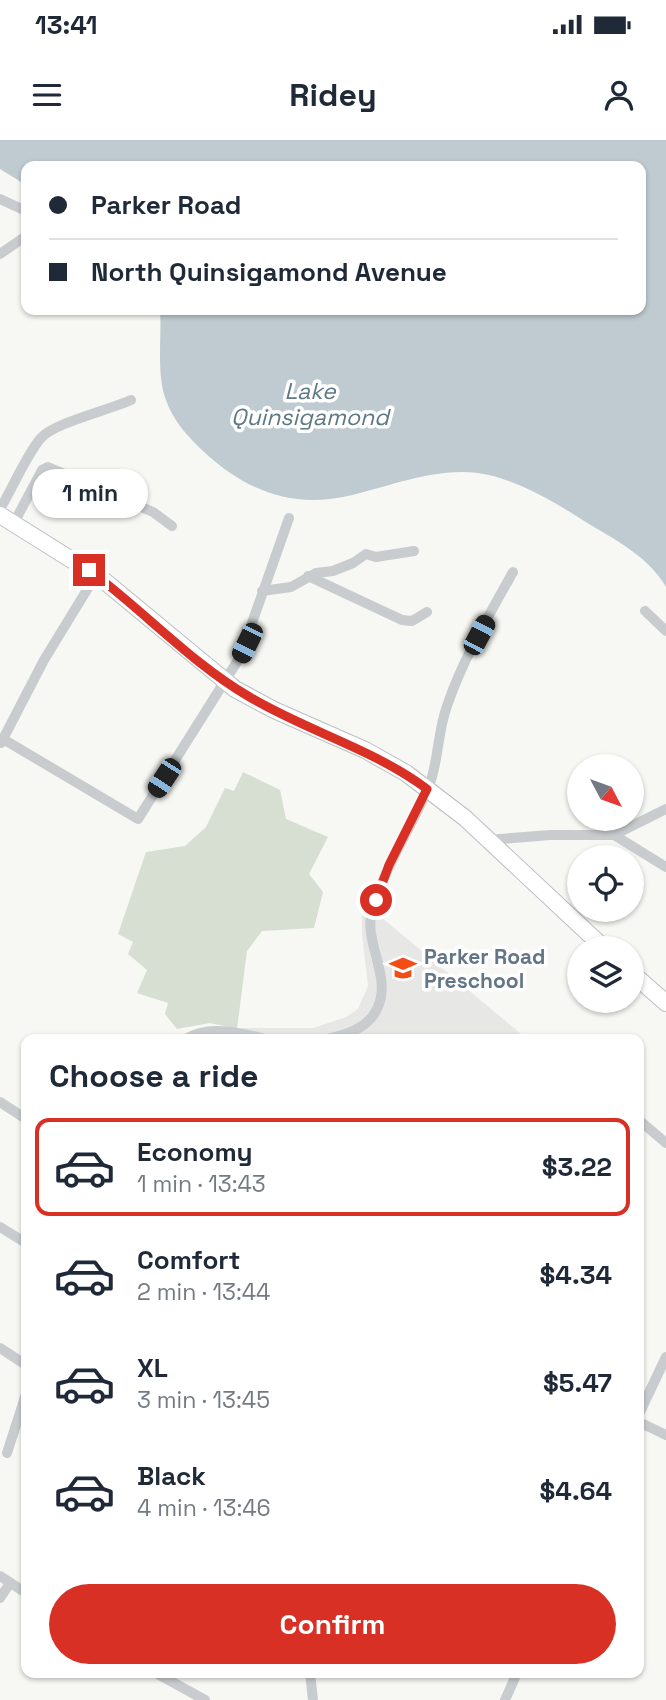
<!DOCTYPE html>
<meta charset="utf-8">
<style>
body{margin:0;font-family:"Space Grotesk",sans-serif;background:#f6f6f7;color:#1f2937;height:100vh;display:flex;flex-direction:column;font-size:26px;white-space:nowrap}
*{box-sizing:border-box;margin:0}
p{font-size:23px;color:#747a83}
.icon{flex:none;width:38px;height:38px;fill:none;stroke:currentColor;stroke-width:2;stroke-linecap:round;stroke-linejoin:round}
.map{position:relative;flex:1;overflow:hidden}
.details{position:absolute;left:21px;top:894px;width:623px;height:644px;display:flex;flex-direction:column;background:#fff;border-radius:14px;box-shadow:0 2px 5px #0004}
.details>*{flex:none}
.top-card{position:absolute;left:21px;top:21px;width:625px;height:154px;border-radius:14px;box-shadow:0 2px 5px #0004;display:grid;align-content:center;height:154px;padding:0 28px;background:#fff}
.needle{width:46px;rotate:131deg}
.tools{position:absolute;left:567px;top:614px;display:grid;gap:14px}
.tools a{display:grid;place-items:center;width:77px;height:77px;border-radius:50%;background:#fff;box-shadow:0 2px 5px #0004;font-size:35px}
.end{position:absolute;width:32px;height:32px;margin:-16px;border:9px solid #d93025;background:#fff;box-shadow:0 0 0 4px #fff}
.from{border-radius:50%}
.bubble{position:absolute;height:49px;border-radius:24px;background:#fff;box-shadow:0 2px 5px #0004;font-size:23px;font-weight:700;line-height:49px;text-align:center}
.car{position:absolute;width:21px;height:42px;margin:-21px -10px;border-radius:9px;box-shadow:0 0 5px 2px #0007;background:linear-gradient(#222 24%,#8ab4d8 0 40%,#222 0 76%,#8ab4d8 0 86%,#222 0)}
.top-card b{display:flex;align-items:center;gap:24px;height:66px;font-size:26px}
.top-card b+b{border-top:2px solid #e0e1e3}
.top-card i{width:18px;height:18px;background:#1f2937}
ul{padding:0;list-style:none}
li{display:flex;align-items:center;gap:21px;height:98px;margin:0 14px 10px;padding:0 14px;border:4px solid transparent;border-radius:14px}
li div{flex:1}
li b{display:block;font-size:26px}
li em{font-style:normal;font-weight:700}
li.current{border-color:#d93025}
li>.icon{width:63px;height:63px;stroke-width:1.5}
h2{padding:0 28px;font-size:32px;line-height:84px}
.primary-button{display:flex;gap:14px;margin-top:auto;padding:14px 28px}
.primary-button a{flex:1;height:80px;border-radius:42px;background:#d93025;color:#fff;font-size:28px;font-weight:700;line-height:80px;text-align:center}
.status{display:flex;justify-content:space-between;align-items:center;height:49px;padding:0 35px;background:#fff;direction:ltr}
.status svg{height:19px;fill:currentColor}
header{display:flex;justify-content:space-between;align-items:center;height:91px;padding:0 28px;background:#fff;font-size:32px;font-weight:700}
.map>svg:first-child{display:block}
.built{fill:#e7e8e6}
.green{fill:#d7dfd3}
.water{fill:#bfcbd0}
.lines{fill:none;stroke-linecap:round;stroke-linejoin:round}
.secondary-casing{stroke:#babfc4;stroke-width:18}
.minor{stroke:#c8cccf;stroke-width:10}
.secondary{stroke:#fff;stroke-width:16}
.route{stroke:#d93025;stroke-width:9}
.labels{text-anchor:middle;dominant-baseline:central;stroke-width:7;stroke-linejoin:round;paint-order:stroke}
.poi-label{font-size:21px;font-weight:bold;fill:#627687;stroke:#fff;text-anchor:start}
.water-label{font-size:23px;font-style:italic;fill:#5e7983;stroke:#fff}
</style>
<div class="status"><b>13:41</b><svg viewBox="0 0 49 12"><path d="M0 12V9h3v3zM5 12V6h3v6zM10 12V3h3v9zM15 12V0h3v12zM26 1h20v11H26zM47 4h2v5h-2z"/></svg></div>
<header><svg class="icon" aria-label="menu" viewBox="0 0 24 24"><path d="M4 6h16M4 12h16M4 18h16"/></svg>Ridey<svg class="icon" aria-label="person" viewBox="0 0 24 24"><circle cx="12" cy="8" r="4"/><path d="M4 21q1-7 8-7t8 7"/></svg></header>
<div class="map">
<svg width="666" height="1560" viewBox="0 0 666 1560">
<rect width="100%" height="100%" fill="#f7f7f3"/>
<!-- built -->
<path class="built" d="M362,763l19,14 146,122 -290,1 4,-12h72l33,-11 12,-8 10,-23 -6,-52z"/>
<!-- green -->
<path class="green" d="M243,632l37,18 6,29 42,18 -19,37 14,18 -9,36 -52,3 -15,20 -10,78 -27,-6 -33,6 -12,-15 3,-11 -31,-10 10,-23 -19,-16 5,-12 -15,-8 28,-82 39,-6 21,-19 19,-39 9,3z"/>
<!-- water -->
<path class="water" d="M0,0h666v447c-17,-30 -49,-46 -77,-63 -33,-21 -71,-45 -111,-51 -45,-6 -92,15 -135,24 -56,11 -100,-9 -140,-46 -15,-14 -31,-32 -37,-51 -10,-27 -4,-62 -6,-90h480v-144h-614v19l-26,-16z"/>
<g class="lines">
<!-- secondary casing -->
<g class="secondary-casing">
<path id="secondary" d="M0,375l102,64 133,110 39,21 91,40 41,23 59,45 139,130
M632,833l34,30"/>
</g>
<!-- minor -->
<path class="minor" d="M0,59l26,12
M0,114l26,-18
M0,369c11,-18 28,-57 41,-71 13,-15 68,-28 90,-38
M14,383l28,-53 6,-3 105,45 19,14
M308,436l94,44 10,1 15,-9
M262,451l29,-4 25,-14 17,-2 20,-8 13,-9 10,3 38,-6
M645,471l21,20
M3,599l135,80 102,-162 49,-139
M1,603l43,-83 52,-85
M614,695l52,32
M488,700l62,-5h64l52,-26
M184,900c24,-16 59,-7 85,0
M323,900c21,-5 44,-10 54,-31 16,-32 -14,-66 -5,-99 13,-43 38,-81 56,-121 11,-27 9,-56 19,-83 16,-47 42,-91 66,-134
M0,962l26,17
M639,980l27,23
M0,1087l26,16
M0,1208l26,17
M639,1274l27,-57
M639,1282l27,13
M7,1313l19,-59
M0,1436l26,17
M0,1458l10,-15
M156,1533l49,27
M310,1533l3,27
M505,1560l12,-27"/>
<!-- secondary -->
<use href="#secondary" class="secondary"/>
</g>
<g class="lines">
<!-- route -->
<path class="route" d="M89,430c54,40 101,92 159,126 58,35 124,52 179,93l-38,76 -13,35"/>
</g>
<!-- icons -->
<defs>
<g id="school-bare" transform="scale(2.1)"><path d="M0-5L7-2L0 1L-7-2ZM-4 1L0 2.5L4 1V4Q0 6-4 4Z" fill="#f44c15" stroke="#fff" stroke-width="2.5" paint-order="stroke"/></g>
</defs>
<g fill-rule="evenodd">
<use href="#school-bare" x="403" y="828"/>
</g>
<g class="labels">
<!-- poi labels -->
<g class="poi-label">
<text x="424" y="816">Parker Road<tspan x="424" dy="24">Preschool</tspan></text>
</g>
<!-- water labels -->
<g class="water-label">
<text x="310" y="251">Lake<tspan x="310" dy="26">Quinsigamond</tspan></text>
</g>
</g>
</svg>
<div class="tools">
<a><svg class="needle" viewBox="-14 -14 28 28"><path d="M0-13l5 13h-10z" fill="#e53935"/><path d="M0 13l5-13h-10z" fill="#747a83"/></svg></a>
<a><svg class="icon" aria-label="locate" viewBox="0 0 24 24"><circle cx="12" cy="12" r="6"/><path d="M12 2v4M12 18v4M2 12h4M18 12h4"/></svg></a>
<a><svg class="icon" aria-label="layers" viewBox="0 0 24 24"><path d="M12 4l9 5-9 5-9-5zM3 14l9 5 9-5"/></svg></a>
</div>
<i class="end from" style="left:376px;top:760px"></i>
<i class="end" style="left:89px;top:430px"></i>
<div class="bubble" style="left:32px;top:329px;width:116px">1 min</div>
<i class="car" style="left:479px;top:495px;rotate:28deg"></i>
<i class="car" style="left:247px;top:503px;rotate:206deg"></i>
<i class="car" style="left:164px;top:638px;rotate:213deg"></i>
<div class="top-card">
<b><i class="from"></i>Parker Road</b>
<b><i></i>North Quinsigamond Avenue</b>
</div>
<section class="details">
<h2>Choose a ride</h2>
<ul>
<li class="current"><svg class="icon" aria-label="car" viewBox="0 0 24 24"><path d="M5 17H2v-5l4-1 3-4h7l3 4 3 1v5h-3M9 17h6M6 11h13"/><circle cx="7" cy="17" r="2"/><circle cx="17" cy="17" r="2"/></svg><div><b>Economy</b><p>1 min · 13:43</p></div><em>$3.22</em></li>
<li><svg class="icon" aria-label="car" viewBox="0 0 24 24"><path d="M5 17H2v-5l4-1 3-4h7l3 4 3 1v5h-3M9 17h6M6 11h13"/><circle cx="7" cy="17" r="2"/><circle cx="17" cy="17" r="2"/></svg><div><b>Comfort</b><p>2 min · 13:44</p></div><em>$4.34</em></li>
<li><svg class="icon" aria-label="car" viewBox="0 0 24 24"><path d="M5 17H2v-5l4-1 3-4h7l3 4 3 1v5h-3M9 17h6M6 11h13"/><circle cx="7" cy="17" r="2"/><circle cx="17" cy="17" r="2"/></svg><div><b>XL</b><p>3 min · 13:45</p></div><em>$5.47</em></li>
<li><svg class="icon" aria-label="car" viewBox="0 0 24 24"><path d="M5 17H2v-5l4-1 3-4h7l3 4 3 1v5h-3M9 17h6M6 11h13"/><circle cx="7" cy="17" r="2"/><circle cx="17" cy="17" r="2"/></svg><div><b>Black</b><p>4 min · 13:46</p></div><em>$4.64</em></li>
</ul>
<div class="primary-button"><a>Confirm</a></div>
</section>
</div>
